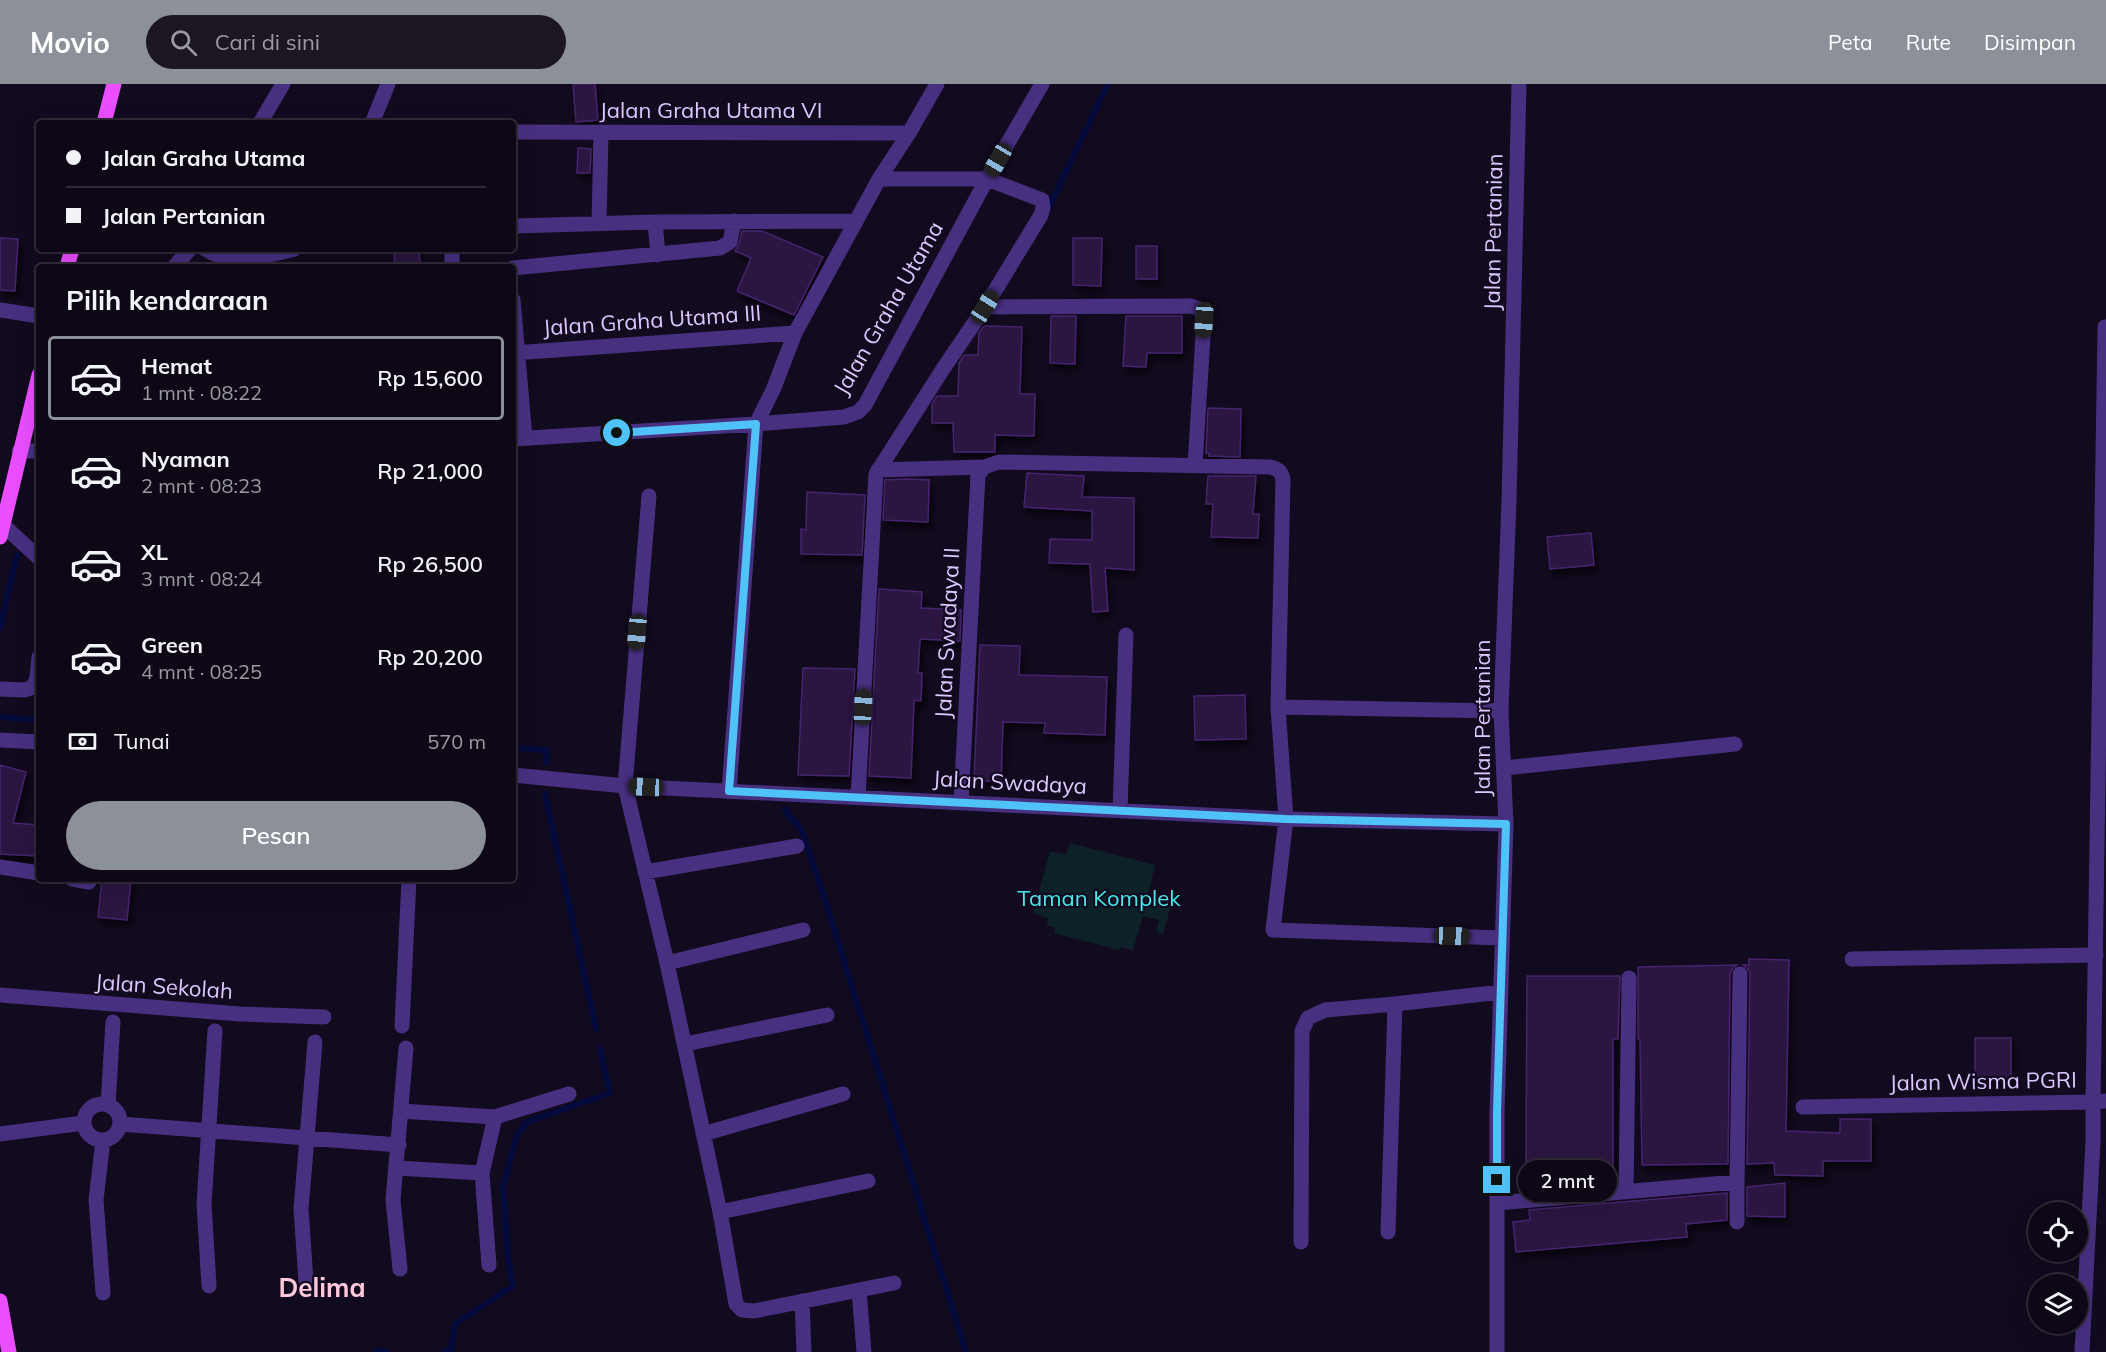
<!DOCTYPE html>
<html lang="id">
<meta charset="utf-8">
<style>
body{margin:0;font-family:Mulish,sans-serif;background:#1c1623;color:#f1f3f6;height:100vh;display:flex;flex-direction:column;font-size:22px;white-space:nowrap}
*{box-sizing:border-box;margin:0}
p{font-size:20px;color:#9b9aa1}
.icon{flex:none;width:33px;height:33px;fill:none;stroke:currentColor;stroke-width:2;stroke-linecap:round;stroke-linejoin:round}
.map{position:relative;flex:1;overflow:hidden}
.side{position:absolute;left:36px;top:180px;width:480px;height:618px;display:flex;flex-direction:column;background:#0e0816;border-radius:6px;box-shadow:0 6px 24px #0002,0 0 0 2px #2e2935}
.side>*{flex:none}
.guide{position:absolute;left:36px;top:36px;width:480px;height:132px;border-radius:6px;box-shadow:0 6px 24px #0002,0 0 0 2px #2e2935;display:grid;align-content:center;height:132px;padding:0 30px;background:#0e0816}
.buttons{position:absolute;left:2028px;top:1118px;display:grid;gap:12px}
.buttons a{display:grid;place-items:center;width:60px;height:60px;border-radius:50%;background:#0e0816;box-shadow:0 6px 24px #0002,0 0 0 2px #2e2935;font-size:30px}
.end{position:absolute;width:27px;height:27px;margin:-14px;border:8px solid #4fc3f7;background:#111;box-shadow:0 0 0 3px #111}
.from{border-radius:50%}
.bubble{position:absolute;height:42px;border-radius:21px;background:#0e0816;box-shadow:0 6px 24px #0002,0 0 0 2px #2e2935;font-size:20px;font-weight:600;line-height:42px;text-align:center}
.car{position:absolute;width:18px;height:36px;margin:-18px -9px;border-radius:8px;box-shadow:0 0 4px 2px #0007;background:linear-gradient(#222 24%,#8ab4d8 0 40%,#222 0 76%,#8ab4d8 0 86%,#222 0)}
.guide b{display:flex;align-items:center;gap:21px;height:57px;font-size:22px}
.guide b+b{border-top:2px solid #2e2935}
.guide i{width:15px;height:15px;background:#f1f3f6}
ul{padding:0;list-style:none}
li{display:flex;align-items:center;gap:18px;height:84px;margin:0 12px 9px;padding:0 18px;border:3px solid transparent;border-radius:6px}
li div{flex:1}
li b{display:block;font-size:22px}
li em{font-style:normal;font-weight:600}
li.active{border-color:#8c9099}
li>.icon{width:54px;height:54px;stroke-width:1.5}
h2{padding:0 30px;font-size:27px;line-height:72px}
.pay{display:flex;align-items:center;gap:15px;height:66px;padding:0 30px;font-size:22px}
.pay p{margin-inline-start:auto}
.action{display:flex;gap:12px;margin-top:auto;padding:12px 30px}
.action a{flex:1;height:69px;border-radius:36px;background:#8c9099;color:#fff;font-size:24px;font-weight:600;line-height:69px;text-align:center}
header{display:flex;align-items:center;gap:36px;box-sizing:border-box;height:84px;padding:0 30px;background:#8c9099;color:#fff}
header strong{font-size:28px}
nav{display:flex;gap:33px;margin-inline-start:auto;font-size:21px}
.search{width:420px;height:54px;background:#1c1623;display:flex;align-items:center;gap:15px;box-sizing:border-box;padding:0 21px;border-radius:33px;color:#9b9aa1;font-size:22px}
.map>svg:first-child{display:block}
.green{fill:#0c2228}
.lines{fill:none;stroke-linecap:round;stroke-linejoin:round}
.stream{stroke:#040a3c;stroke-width:6}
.building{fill:#291440;stroke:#46246e;stroke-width:1.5;filter:url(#shadow)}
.minor{stroke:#483081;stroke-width:15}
.major{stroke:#ea4eff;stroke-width:15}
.route{stroke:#4fc3f7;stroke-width:8}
.labels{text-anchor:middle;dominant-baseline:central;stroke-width:4.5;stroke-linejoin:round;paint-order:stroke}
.street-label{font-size:22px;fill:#dcc7ff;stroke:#120a1e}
.park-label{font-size:22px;fill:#49e8e9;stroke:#120a1e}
.quarter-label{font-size:26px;font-weight:bold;fill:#ffc9dd;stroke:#120a1e}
</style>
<header>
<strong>Movio</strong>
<div class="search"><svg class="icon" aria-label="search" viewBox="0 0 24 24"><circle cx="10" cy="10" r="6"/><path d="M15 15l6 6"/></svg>Cari di sini</div>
<nav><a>Peta</a><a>Rute</a><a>Disimpan</a></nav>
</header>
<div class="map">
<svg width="2106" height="1268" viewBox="0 0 2106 1268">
<defs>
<filter id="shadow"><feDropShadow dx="3.5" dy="6" stdDeviation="3" flood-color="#0009"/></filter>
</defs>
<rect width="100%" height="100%" fill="#120a1e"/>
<!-- green -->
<path class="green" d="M1070,759l85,22 -8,34 24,7 -8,28 -7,-2 3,-12 -16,-4 -10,34 -13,-3 -1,3 -65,-17 1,-5 -8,-3 1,-7 -15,-5 17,-62 16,4z"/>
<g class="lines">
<!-- stream -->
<path class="stream" d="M1047,127l61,-127
M0,544l17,-73
M0,633l39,3
M513,664l34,2 -1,13
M545,710l51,235
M785,726l17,21 23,69 141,452
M376,1268l2,-2 8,2
M444,1268l7,-2 4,-26 58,-38 -5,-28 -5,-71 14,-52 10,-13 83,-29 -10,-44"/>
</g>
<!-- building -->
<path class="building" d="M573,0h22l3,36 -22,2z
M578,64l13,1 -1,24h-13z
M742,147h20l61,26 -29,58 -57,-24 14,-33 -16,-7 4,-7z
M0,154l18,1 -3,52 -15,-1z
M1073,154h29l-1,48 -28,-1z
M1136,162h21v33h-21z
M394,165h25l1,15 -25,2z
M1051,232h25l-1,48 -25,-1z
M1126,232h56v37h-35l-1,14 -23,-1z
M984,242l38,1 -2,67h15l-1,42 -39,-1v17h-41l-1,-29h-21v-19l5,-8h21l1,-33 5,-8h14l1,-22z
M1208,324l33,1 -1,48 -31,-1v-3h-3z
M1027,389l57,3 -2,21 52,1v72l-29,-2 3,43 -15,1 -3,-48 -41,-1 1,-24 42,1v-29l-68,-4z
M1208,392h48l-3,38h6l-1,24 -47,-1 2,-33h-7z
M906,395l23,1 -1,42 -45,-2 2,-40z
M807,408l58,3 -3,60 -61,-1v-25l5,1z
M1591,449l3,32 -44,4 -3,-32z
M879,505l43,3 -1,16 40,2 -1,31 -40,-2 -2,34h4l-1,28 -7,-1 -3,78 -42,-2z
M980,561l40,1 -1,29 88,2 -2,58 -61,-2 1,-10 -42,-1 -2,60 -27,-2z
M803,584l52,1 -6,107 -51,-1z
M1245,611l1,44 -51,1 -1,-44z
M0,681l26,7 -13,51 26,2v31l-39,-2z
M102,795h29l-4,41 -29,-3z
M1749,875l40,1 -3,171 54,2v-14h31v42h-48v15l-48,-1 -1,-12 -27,1 3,-190 -2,-5 -5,-4h6z
M1737,881l-5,4 -2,5 -2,190 -86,1 -2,-126h-2v-72z
M1527,892h93l-2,63h-5v133h-87z
M1975,954h36v42h-36z
M1785,1099v34l-38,-1v-29z
M1727,1109v27l-41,4 1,13 -171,15 -3,-30 17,-2 -1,-10z"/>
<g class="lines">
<!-- minor -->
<path class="minor" d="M260,39l23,-39
M372,39l16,-39
M513,48l396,1
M655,138l3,33
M599,139l2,-91
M513,142l142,-4 200,-1
M205,165c24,17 62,7 89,0
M452,165v18
M174,183l16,-18
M513,184l207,-20 10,-6 4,-21
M513,216l12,138
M985,223l206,-1 9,3 4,11 -9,145
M0,226l39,6
M2105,243l-12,775 13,-1
M513,269l282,-20
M513,355l243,-15 88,-7 14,-5 7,-7 122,-226 55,-95
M19,367h20
M878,386l106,-3 15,-5 271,5c8,2 11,4 13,12l-5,228 8,112 -13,111 229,8
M649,412l-24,290 42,177 53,249 16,92 6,6 12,1 140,-28
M3,441l36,33
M0,605l25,1 8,-3 4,-9 2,-21
M1278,623l223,4
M0,656l39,2
M1504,684l231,-24
M513,691l112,11 661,33 220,5
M729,707l27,-367 17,-34 22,-57 84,-154 30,-46 28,-49
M858,712l18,-322 67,-105 42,-62 56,-92 2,-7 -1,-8 -55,-21h-108
M961,718l17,-327 6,-8
M1120,726l6,-175
M0,783l39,6
M645,788l152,-26
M72,795l17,3
M1852,875l244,-4
M667,879l136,-33
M0,911l240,19 84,3
M402,942l7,-147
M685,960l142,-29
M84 1038a18 18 0 1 1 36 0a18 18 0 1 1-36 0Z
M108,1021l5,-83
M1803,1023l290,-5v40l-11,210
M401,1027l94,6
M120,1040l279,21
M0,1050l83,-11
M703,1050l140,-40
M103,1056l-7,60 7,93
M397,1084l85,5
M1626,1108l3,-214
M1497,1119l240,-21 3,-208
M720,1128l148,-31
M1737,1138v-40
M1388,1148l7,-228
M1301,1158l1,-211 6,-13 17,-8 70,-6 106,-12
M489,1181l-7,-92 13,-56 74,-23
M400,1185l-7,-69 13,-152
M306,1197l-5,-72 14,-167
M209,1202l-5,-82 11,-173
M859,1206l5,62
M802,1217l2,51
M1497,1268v-240l9,-288 -5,-113 8,-210 10,-417"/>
<!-- major -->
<path class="major" d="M104,39l10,-39
M67,183l5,-18
M0,453l39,-162
M0,1217l9,51"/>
</g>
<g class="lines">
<!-- route -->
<path class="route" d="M617,349l139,-9 -27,367 557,28 220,5 -9,288v68"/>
</g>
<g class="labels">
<!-- street labels -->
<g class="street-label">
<text x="711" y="26">Jalan Graha Utama VI</text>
<text transform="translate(1493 148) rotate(-89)">Jalan Pertanian</text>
<text transform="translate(888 224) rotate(-60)">Jalan Graha Utama</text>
<text transform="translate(652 236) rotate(-4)">Jalan Graha Utama III</text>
<text transform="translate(947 549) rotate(-87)">Jalan Swadaya II</text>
<text transform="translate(1482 634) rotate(-90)">Jalan Pertanian</text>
<text transform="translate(1010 698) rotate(3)">Jalan Swadaya</text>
<text transform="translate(164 902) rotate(4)">Jalan Sekolah</text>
<text transform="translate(1983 997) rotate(-1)">Jalan Wisma PGRI</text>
</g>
<!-- park labels -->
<g class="park-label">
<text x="1099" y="814">Taman Komplek</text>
</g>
<!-- quarter labels -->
<g class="quarter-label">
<text x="322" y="1203">Delima</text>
</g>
</g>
</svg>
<div class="buttons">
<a><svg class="icon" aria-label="locate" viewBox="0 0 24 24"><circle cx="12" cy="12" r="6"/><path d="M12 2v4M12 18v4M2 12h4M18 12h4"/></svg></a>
<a><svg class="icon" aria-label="layers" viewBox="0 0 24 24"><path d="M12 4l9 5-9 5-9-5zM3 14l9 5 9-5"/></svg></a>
</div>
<i class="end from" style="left:617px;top:349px"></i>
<i class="end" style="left:1497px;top:1096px"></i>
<div class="bubble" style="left:1518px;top:1076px;width:99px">2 mnt</div>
<i class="car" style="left:998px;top:76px;rotate:210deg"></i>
<i class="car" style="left:985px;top:223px;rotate:32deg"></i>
<i class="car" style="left:1204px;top:236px;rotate:184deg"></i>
<i class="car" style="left:637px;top:548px;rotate:185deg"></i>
<i class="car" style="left:863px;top:623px;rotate:3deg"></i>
<i class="car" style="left:646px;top:703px;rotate:273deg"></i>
<i class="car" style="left:1452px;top:852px;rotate:92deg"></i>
<div class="guide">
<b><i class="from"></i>Jalan Graha Utama</b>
<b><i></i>Jalan Pertanian</b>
</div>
<section class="side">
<h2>Pilih kendaraan</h2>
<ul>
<li class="active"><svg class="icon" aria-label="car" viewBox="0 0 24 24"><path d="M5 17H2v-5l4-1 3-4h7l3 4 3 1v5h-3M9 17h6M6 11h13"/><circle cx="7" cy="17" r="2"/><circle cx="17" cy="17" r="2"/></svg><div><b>Hemat</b><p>1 mnt · 08:22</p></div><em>Rp 15,600</em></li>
<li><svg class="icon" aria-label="car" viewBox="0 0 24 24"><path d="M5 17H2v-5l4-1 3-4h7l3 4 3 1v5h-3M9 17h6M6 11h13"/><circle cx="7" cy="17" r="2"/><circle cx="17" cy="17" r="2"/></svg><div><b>Nyaman</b><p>2 mnt · 08:23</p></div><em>Rp 21,000</em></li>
<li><svg class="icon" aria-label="car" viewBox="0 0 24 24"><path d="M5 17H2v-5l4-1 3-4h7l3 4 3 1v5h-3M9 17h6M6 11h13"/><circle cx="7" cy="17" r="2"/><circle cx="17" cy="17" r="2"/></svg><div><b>XL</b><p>3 mnt · 08:24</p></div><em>Rp 26,500</em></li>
<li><svg class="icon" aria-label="car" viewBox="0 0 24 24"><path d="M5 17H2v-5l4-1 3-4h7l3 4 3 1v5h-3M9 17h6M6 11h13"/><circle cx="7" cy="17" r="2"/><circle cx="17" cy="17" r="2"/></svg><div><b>Green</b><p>4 mnt · 08:25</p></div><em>Rp 20,200</em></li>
</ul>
<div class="pay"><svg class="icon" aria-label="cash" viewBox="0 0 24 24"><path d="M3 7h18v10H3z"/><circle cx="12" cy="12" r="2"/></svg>Tunai<p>570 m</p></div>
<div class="action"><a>Pesan</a></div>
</section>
</div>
